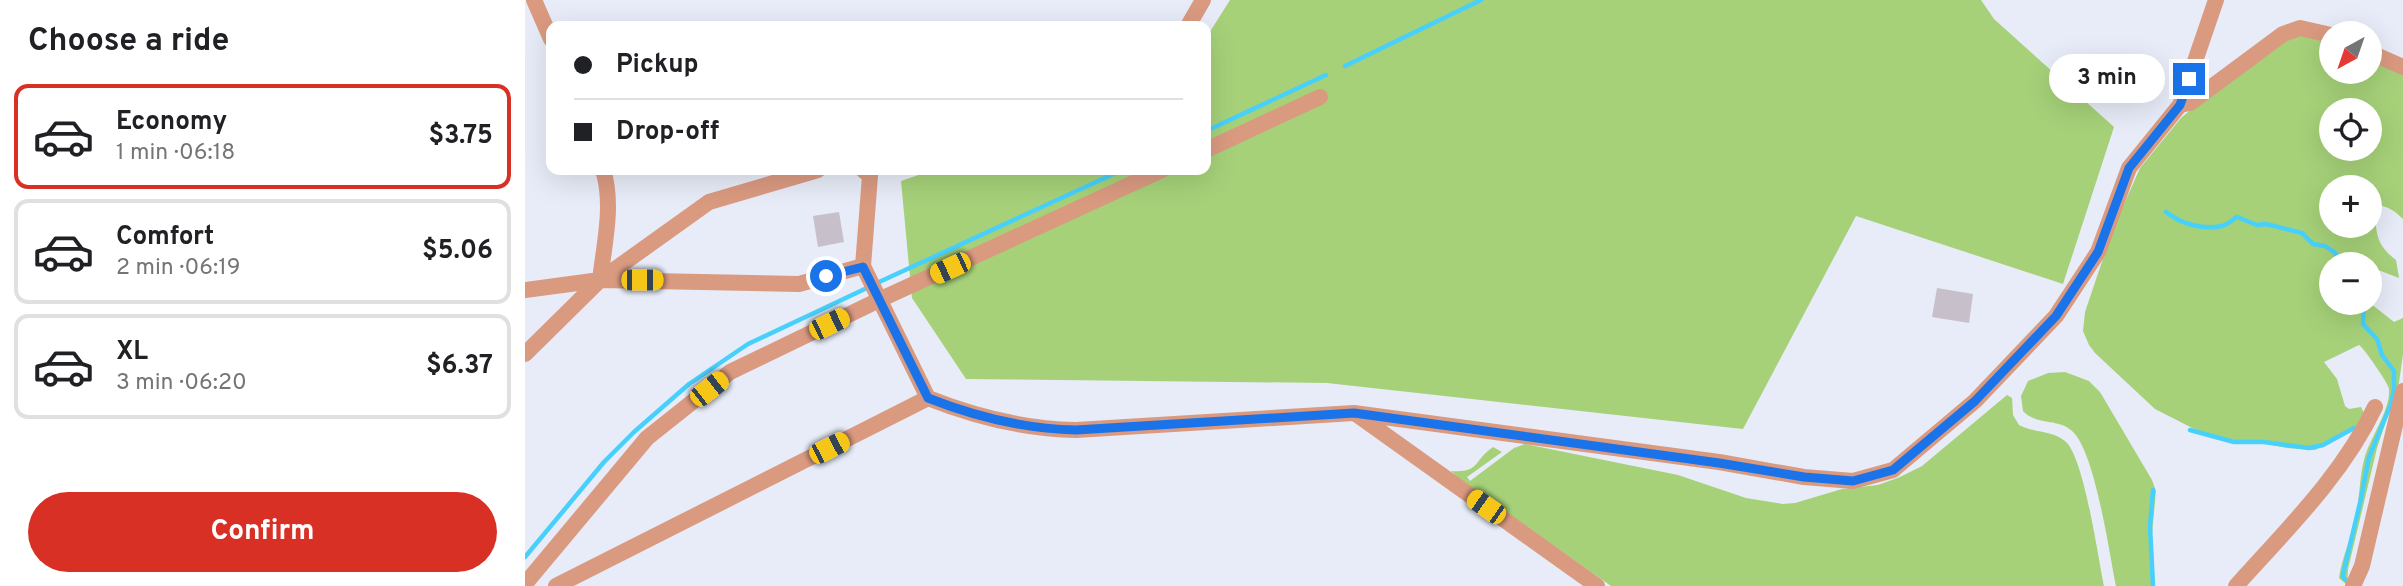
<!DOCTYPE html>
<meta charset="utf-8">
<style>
body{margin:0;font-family:Overpass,sans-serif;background:#f2f2f2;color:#202124;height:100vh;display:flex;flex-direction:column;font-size:26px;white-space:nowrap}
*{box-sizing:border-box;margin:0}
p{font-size:23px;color:#757577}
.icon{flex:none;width:38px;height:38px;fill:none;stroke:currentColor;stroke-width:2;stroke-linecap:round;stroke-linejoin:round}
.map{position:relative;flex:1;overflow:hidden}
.drawer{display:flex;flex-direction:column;background:#fff;width:525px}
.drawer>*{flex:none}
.hud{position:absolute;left:21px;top:21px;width:665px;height:154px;border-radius:14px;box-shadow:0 7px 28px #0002;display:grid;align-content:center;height:154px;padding:0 28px;background:#fff}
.needle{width:46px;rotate:220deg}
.fabs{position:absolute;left:1794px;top:21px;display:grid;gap:14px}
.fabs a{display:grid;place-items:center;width:63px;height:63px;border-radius:50%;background:#fff;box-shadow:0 7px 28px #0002;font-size:35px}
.end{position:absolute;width:32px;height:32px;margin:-16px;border:9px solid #1a73e8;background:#fff;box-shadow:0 0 0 4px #fff}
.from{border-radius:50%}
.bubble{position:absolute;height:49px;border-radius:24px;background:#fff;box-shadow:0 7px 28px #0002;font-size:23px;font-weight:700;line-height:49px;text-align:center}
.car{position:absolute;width:21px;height:42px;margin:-21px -10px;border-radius:9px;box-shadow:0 0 5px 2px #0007;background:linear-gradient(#f5c518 24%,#345 0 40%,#f5c518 0 76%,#345 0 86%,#f5c518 0)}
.hud b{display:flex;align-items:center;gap:24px;height:66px;font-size:26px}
.hud b+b{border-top:2px solid #e0e0e0}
.hud i{width:18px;height:18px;background:#202124}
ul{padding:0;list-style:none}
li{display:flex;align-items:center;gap:21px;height:105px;margin:0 14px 10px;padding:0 14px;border:4px solid #e0e0e0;border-radius:14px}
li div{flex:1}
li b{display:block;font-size:26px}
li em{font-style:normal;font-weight:700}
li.active{border-color:#d93025}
li>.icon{width:63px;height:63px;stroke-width:1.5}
h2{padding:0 28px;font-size:32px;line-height:84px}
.primary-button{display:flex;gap:14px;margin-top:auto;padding:14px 28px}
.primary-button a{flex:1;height:80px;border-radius:42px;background:#d93025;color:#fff;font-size:28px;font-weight:700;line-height:80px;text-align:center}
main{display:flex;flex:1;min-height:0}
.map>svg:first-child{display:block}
.green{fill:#a6d179;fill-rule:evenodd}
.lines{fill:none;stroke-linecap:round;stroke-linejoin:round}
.stream{stroke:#47d0fb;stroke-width:4.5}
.building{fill:#c7bfc9}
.minor{stroke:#da9a80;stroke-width:16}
.route{stroke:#1a73e8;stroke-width:9}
</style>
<main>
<section class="drawer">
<h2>Choose a ride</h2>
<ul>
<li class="active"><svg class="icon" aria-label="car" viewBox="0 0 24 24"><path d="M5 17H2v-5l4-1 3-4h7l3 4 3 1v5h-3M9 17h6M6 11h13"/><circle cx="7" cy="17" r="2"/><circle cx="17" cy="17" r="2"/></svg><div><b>Economy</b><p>1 min · 06:18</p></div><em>$3.75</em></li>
<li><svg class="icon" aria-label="car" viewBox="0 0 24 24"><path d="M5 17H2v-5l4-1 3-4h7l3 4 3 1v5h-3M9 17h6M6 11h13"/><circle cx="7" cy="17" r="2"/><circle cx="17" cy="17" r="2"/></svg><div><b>Comfort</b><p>2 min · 06:19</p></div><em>$5.06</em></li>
<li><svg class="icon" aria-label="car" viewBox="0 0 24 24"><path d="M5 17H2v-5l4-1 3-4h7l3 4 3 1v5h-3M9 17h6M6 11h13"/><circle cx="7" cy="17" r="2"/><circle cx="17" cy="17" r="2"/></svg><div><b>XL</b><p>3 min · 06:20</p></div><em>$6.37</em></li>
</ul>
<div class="primary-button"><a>Confirm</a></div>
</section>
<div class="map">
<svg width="1878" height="586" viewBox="0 0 1878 586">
<rect width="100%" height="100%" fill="#e7ecf8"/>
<!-- green -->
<path class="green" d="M705,0h751l13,19 120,108 -51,157 -207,-68 -113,213 -416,-46 -361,-4 -54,-81 -11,-117 32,-11h273v-132z
M1779,34l27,8v30h38l1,-13 33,14v146c-8,-8 -15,-13 -27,-14l-2,3c3,25 1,36 22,52l3,18 -26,-10 -3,1 -1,-5h-38v39h39l24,19 9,-4v36l-4,29 -22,65 -29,121 -1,16 -8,-7c3,-21 12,-39 16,-58 5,-20 4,-41 9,-60 5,-21 27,-50 25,-71 0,-5 -26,-42 -30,-44l-35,17 13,17 8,27 4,3 12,-2 3,6 -9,17 -40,20 -28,-2 -25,-5 -27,1 -31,-10 -49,-25 -60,-56 -6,-8 -6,-14 2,-19 28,-83 27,-61 41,-50 39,-33 60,-46zM1806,110h38v39h-38zM1806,187h38v39h-38z
M1540,372l24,9 11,11 52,88 4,11 -4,43 3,52h-39c-7,-34 -21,-135 -44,-155 -14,-13 -35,-5 -49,-20l-2,-15 7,-15 20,-8z
M1482,395l5,3 1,17 6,10c15,8 33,5 46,16 19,15 33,117 39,145h-493l-153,-108 -7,-7c29,2 22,-10 42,-24l9,5 -35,25 3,4 44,-33 11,-4 153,31 68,23 37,6 12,-1 47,-14 36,-4 22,-8 22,-11z"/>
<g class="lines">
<!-- stream -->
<path class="stream" d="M820,66l136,-66
M681,131l120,-56
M1641,212c15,12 37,18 56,14 5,-1 10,-6 15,-9l20,8 9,-1 36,9 11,11 12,2 9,6 10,12
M352,283l245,-113
M1665,430l44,12h30l45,6 14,-3 31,-17
M0,557l79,-95 30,-30 55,-48 59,-40 121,-57
M1824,583l-6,-6v-3l17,-71 9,-46 22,-53 3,-14v-19l-12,-16 -5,-16 -14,-15 1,-21
M1628,586l-3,-60 3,-36"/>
</g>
<!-- building -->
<path class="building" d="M314,212l5,30 -26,5 -5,-31z
M1412,288l36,6 -4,29 -37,-6z"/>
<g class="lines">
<!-- minor -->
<path class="minor" d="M9,0l17,39
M663,26l15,-26
M1844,52l34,15
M1655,105l10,-2 93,-69 17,-6 31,7
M681,150l114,-53
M338,170l7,6 -7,90 65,132c48,19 96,31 148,32l278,-17 365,49 85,15 49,4 40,-11 82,-69 81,-85 42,-64 31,-84 51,-63 36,-105
M75,280c4,-35 14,-76 3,-110
M0,290l75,-10 199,4 64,-18
M0,354l75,-74 109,-78 109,-32
M831,414l241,172
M0,584l122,-146 83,-66 149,-72 283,-130
M31,586l372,-188
M1711,586c51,-57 106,-110 139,-179
M1828,586l9,-20 41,-175"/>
</g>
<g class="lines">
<!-- route -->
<path class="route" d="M301,276l37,-9 65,131c48,19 96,31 148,32l278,-17 365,50 85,14 49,4 40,-11 82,-69 81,-85 42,-64 31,-84 51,-63 9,-26"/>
</g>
</svg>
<div class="fabs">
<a><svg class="needle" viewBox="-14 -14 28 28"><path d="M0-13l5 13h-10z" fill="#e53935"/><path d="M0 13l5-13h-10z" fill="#757577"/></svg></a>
<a><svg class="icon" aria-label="locate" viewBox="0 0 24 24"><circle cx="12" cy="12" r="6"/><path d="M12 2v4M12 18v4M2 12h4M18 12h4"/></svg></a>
<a>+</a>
<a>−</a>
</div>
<i class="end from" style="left:301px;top:276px"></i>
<i class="end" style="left:1664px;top:79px"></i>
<div class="bubble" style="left:1524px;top:54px;width:116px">3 min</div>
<i class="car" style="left:425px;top:268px;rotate:245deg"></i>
<i class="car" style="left:117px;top:280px;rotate:90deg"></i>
<i class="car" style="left:304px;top:324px;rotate:64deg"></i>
<i class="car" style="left:184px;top:389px;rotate:52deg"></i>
<i class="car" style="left:304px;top:448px;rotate:63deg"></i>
<i class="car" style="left:961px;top:507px;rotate:305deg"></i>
<div class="hud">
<b><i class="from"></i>Pickup</b>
<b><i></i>Drop-off</b>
</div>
</div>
</main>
